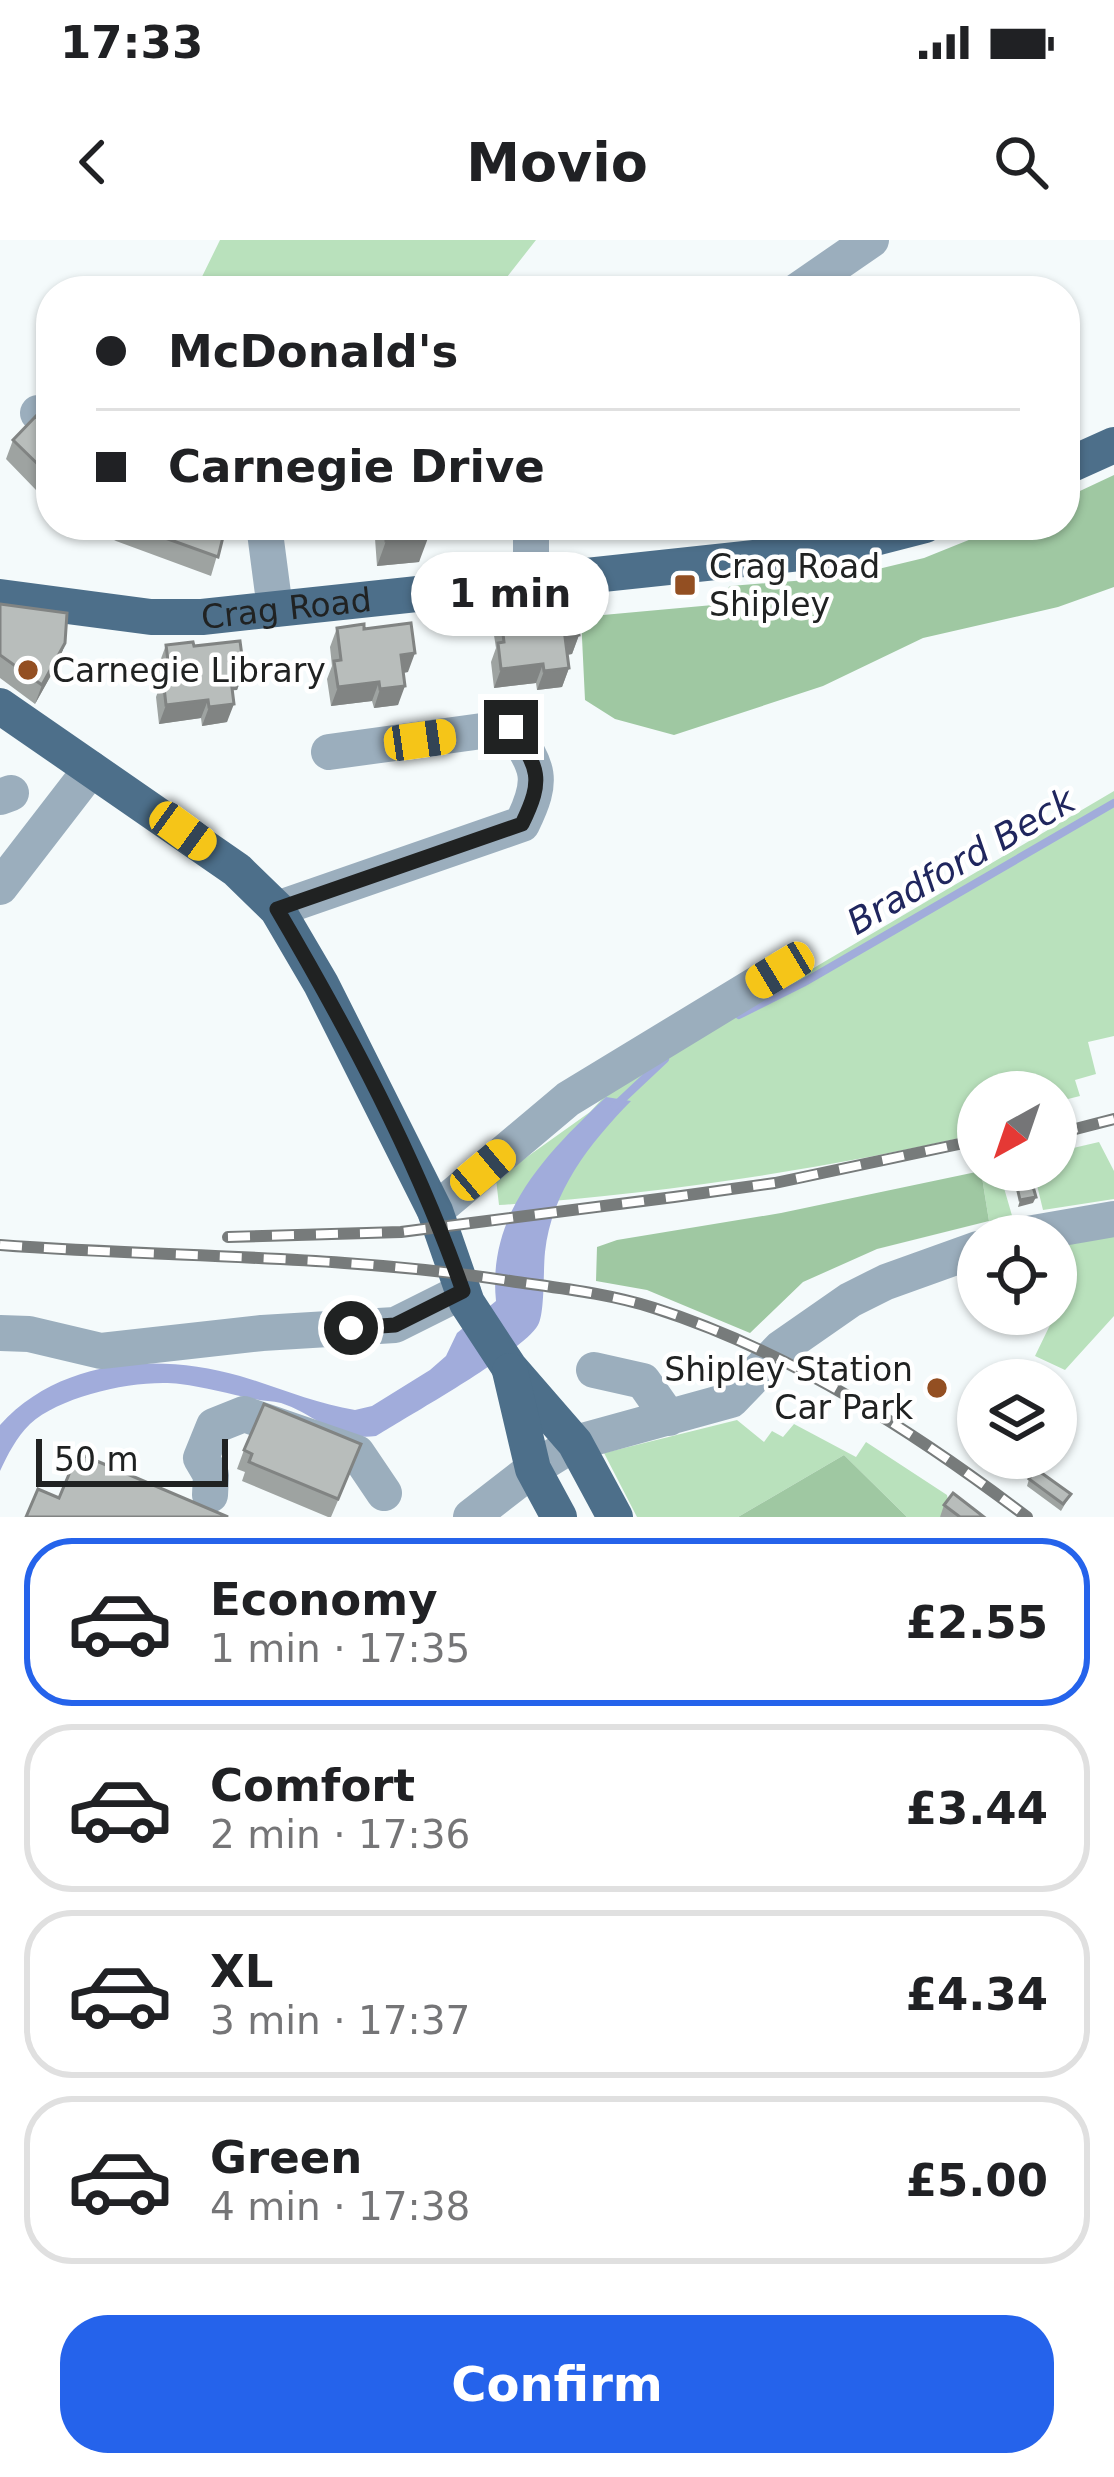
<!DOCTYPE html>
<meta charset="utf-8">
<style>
body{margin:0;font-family:"DejaVu Sans",sans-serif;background:#f2f2f2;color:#202124;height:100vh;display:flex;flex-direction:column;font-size:45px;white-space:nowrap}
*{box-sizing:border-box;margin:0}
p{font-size:39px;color:#757577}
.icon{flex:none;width:66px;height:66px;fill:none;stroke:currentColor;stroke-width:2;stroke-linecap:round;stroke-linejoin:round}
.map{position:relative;height:1277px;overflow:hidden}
.side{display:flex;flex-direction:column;background:#fff;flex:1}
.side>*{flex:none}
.guide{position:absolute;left:36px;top:36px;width:1044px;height:264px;border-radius:48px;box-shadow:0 3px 9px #0004;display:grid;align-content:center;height:264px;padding:0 60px;background:#fff}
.needle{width:78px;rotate:220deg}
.controls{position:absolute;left:957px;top:831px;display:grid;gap:24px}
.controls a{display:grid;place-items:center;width:120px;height:120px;border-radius:50%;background:#fff;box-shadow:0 3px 9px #0004;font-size:60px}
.scale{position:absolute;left:36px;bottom:30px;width:192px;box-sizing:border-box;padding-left:12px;border:6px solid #202222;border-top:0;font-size:33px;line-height:42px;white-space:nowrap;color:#202222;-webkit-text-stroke:9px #fff;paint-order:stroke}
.end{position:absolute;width:54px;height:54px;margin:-27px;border:15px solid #202222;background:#fff;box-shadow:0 0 0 6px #fff}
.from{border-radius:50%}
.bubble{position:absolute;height:84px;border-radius:42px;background:#fff;box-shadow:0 3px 9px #0004;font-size:39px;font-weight:800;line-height:84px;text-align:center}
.car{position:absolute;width:36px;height:72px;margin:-36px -18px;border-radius:15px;box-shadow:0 0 9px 3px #0007;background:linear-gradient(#f5c518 24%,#345 0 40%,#f5c518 0 76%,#345 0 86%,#f5c518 0)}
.guide b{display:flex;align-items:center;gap:42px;height:114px;font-size:45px}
.guide b+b{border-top:3px solid #e0e0e0}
.guide i{width:30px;height:30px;background:#202124}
ul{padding:21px 0 0;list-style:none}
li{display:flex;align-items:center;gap:36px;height:168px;margin:0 24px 18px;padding:0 36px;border:6px solid #e0e0e0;border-radius:48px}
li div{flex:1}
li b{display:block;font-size:45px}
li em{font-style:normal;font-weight:800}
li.active{border-color:#2563eb}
li>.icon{width:108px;height:108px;stroke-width:1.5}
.button{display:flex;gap:24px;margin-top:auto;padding:24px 60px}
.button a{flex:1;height:138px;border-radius:48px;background:#2563eb;color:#fff;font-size:48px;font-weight:800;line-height:138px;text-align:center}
.status{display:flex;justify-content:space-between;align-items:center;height:84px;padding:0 60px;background:#fff;direction:ltr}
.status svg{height:33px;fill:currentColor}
header{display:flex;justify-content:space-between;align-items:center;height:156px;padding:0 60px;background:#fff;font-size:54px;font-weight:800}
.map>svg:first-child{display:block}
.green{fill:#b9e1bc}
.forest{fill:#9fc8a2}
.water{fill:#a1acdb}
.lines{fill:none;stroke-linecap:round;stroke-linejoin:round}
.stream{stroke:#a1acdb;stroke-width:8}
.minor{stroke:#9baebd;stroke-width:36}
.major{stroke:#4d6f8a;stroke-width:36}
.rail-casing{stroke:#777b7b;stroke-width:12}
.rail{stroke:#fff;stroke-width:8;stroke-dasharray:22;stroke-linecap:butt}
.wall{fill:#9ea3a1}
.shaded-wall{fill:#818483}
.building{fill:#b8bdbb;stroke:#818483;stroke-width:3}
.route{stroke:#202222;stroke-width:15}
.poi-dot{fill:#934f22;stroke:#fff;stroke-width:4.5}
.labels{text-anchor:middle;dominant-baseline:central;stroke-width:9;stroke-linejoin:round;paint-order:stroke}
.poi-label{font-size:33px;fill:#202222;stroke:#fff;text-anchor:start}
.street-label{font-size:33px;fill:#202222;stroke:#fff}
.water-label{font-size:36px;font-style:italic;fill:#20265e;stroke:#fff}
</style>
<div class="status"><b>17:33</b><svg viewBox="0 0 49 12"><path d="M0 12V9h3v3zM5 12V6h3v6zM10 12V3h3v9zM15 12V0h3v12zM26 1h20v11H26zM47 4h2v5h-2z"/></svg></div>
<header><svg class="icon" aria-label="back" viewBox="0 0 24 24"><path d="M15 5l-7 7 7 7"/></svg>Movio<svg class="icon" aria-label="search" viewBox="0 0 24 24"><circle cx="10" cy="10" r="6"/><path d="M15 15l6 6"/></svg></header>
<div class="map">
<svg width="1114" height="1277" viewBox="0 0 1114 1277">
<rect width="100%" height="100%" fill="#f4fafb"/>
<!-- green -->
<path class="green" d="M220,0h316l-40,51h-301z
M1114,551v245l-26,6 8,32 -21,6 5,16 -24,6v-10h-78v42c-158,36 -317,60 -479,71l-3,-26 94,-67 25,-27z
M1099,902l15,29v28l-71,11 -7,-29 -32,7 9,31 -24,2 -8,-50 75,-1v-18z
M1114,996v80l-49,54 -30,-14 31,-64 -10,-8v-37z
M737,1180l27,22 8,-11 11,6 11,-13 62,33 10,-15 81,53 2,11 -9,11h-33l-63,-62 -106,62h-101l-33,-64z"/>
<!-- forest -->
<path class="forest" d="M1114,235v112l-56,20 -135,31 -100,48 -149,49 -59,-16 -30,-19 -4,-83 132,-12 17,-19 115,-9 79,-19 82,-33h59v-27z
M981,931l8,50 -112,28 -74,33 -53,51 -103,-43 -51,-9 1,-34 20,-7 164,-27z
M844,1215l63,62h-169z"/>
<!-- water -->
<path class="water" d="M606,857l25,4c-42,43 -79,90 -86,151 -2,18 0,61 -7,73 -14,26 -132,92 -162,111 -39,6 -63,-23 -95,-33 -8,-2 -18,-2 -27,-4 -25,-5 -49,-12 -74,-15 -42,-5 -118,11 -150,40 -14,14 -22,30 -30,47v-46c61,-67 158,-72 240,-49 38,11 76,28 115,34l17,-4 58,-36 16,-14 11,-23 39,-32c-9,-88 50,-147 110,-204z"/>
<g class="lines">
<!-- stream -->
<path class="stream" d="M739,775l64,-32 311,-180
M615,866l50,-47"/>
<!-- minor -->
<path class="minor" d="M797,51l74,-51
M38,173l13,7
M264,285l11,84
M531,340v-55
M0,557l11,-4
M0,647l91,-118
M277,669l245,-85c23,-47 16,-56 -11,-97l-182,25
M435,971l133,-112 212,-129
M1016,996l98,-17
M0,1093l29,1 72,17 161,-18 133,-8 68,-34
M594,1130l49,11 26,37
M210,1255l1,-20 -10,-17 13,-32 30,-12 113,39 27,40
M471,1277l62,-48 42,-26 156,-43 50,-52 69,-48 36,-18 92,-33"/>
<!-- major -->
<g class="major">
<path d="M1065,227l49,-22"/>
<path id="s1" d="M0,357l151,20h51l626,-67 97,-25"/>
<path d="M0,466l237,164 40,39 44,75 114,227 32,92 42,64 66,76 40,74"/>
<path d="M510,1131l23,98 26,48"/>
</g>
<!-- rail casing -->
<g class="rail-casing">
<path id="rail" d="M1056,894l58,-15
M228,997l173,-5 273,-35 101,-14 203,-43
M0,1005c172,13 338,9 510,36 48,7 97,12 144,27 135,43 261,124 373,209"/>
</g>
<!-- rail -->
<use href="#rail" class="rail"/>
</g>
<!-- wall -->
<path class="wall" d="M51,188v73l-15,-11 -30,-31 7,-19z
M86,285h140l-15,51 -95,-35z
M374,285h53l-8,37 -42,4z
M0,364l65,39 -6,18 -24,43 -35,-26z
M500,370l28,1 51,24 -7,19 -5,1 2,13 -7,19 -25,3 -1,-7 -42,5 -3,-26 5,-14 -3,-19z
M337,388l27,1 44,43 -5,1 -5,32 -24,3 -2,-7 -41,5 -4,-27 5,-13 -2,-19z
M166,405l28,1 50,25 -7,19h-4l-6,32 -25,4 -1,-8 -42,6 -3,-27 5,-14 -2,-19z
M244,1210l110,13 -23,54h-3l-86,-36 3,-9 -8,-3z
M1029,1239l42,15 -10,17 -34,-25z
M944,1265l40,12h-44z"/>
<!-- shaded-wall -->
<path class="shaded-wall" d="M428,298l-9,24 -42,4 9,-25z
M579,395l-7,19 -14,2 7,-19z
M65,403l-6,18 -24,43 7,-19z
M415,413l-7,19 -14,2 7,-19z
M543,424l-7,19 -42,5 7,-19z
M569,428l-7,19 -25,3 7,-19z
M244,431l-7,19 -14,1 7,-19z
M379,442l-7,19 -41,5 7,-19z
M405,446l-7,19 -24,3 6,-19z
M208,460l-7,18 -42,6 7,-19z
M234,464l-7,18 -25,4 7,-19z
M1036,957l-3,6 -15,4 2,-7z"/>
<!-- building -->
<path class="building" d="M36,176l15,12v49l-38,-37z
M129,285h97l-8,32z
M385,285h42l1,13 -42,3z
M0,364l67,9 -2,30 -23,42 -42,-30z
M575,365l4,30 -14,2 4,31 -25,3 -1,-7 -42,5 -3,-26 6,-1 -4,-32 27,-3 1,4z
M411,383l4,30 -14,2 4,31 -25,3 -1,-7 -41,5 -4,-26 7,-1 -4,-32 27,-4v5z
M240,401l4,30 -14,1 4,32 -25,3 -1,-7 -42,5 -3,-27 7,-1 -4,-32 27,-3 1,4z
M1032,943l4,14 -16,3 -3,-13z
M264,1164l97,40 -23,55 -89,-37 3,-8 -8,-4z
M78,1213l150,64h-202l12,-28 21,9z
M1036,1229l35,25 -8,10 -34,-25z
M953,1253l31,24h-24l-16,-12z"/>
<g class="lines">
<!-- route -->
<path class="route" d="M351,1088l44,-3 68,-34c-47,-134 -115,-261 -186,-382l245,-85c23,-47 16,-56 -11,-97"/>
</g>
<!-- markers -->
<g class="poi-dot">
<rect x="673" y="333" width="24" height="24" rx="6"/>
<circle cx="28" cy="430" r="12"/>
<circle cx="937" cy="1148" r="12"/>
</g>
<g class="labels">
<!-- poi labels -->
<g class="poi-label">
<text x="709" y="326">Crag Road<tspan x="709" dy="38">Shipley</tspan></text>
<text x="52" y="430">Carnegie Library</text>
<text x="913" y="1129" text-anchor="end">Shipley Station<tspan x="913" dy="38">Car Park</tspan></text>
</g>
<!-- street labels -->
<g class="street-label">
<text stroke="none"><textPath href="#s1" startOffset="288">Crag Road</textPath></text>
</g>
<!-- water labels -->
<g class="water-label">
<text transform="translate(961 621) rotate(-30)">Bradford Beck</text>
</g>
</g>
</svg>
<div class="controls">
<a><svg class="needle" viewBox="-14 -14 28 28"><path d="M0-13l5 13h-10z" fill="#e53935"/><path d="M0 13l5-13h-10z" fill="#757577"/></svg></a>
<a><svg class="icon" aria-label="locate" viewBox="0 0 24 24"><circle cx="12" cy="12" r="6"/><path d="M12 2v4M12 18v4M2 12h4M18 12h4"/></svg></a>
<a><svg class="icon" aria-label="layers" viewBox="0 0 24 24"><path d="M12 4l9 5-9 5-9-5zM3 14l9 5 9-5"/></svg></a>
</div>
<div class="scale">50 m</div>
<i class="end from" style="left:351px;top:1088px"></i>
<i class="end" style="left:511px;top:487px"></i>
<div class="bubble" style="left:411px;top:312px;width:198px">1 min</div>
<i class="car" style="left:420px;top:500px;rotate:82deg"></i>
<i class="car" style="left:183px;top:591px;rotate:126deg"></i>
<i class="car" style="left:780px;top:730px;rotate:239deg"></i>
<i class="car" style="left:483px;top:930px;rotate:50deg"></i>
<div class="guide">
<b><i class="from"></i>McDonald's</b>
<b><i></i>Carnegie Drive</b>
</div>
</div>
<section class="side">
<ul>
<li class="active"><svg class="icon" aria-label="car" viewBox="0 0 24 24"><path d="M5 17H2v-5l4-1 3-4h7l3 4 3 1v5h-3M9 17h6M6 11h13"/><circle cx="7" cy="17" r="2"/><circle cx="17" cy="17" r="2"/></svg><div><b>Economy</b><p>1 min · 17:35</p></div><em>£2.55</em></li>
<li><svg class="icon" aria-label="car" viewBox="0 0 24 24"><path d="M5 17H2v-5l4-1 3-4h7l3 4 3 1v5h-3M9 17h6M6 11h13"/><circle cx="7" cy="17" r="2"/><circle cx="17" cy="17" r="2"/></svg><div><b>Comfort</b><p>2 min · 17:36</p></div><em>£3.44</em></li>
<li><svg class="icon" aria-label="car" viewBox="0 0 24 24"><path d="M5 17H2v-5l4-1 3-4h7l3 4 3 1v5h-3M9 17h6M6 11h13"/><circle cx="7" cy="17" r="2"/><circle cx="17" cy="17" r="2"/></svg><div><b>XL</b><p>3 min · 17:37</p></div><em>£4.34</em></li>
<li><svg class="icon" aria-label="car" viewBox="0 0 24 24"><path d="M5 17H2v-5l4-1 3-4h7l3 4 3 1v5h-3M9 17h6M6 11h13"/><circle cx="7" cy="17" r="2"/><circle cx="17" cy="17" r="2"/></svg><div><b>Green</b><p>4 min · 17:38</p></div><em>£5.00</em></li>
</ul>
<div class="button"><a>Confirm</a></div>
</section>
